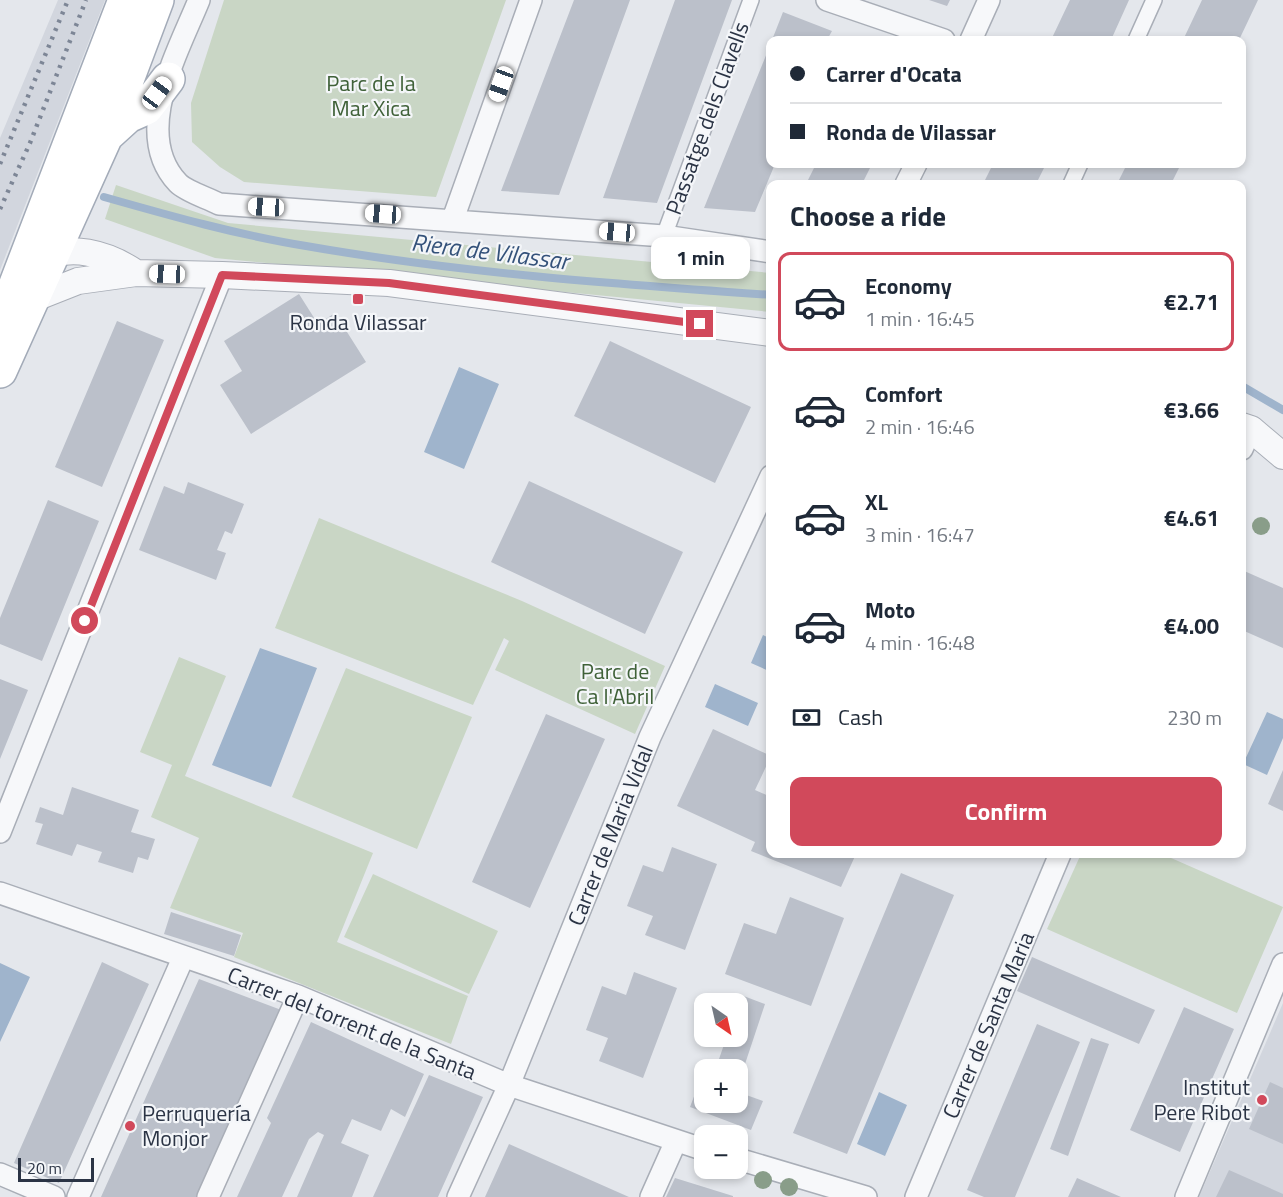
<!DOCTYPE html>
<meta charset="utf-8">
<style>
body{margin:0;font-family:"Titillium Web",sans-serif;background:#f6f6f7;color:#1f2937;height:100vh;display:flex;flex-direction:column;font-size:22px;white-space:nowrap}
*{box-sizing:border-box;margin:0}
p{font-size:20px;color:#747a83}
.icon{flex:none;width:33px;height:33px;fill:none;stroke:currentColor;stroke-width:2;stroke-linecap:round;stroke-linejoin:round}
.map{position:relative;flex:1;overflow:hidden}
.sheet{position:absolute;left:766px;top:180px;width:480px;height:678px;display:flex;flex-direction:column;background:#fff;border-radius:12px;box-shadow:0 3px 9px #0003}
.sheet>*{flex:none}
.guide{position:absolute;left:766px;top:36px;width:480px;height:132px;border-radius:12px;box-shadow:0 3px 9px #0003;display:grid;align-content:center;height:132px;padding:0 24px;background:#fff}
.needle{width:39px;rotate:146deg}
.controls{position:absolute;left:694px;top:993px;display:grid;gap:12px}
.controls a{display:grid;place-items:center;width:54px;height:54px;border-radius:12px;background:#fff;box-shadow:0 3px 9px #0003;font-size:30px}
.scale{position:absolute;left:18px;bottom:15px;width:76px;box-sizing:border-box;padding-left:6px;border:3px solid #2b3445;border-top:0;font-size:16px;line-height:21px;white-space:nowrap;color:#2b3445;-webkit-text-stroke:4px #f4f6f9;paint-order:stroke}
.end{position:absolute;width:27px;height:27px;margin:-14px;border:8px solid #d1495b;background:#fff;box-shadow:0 0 0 3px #fff}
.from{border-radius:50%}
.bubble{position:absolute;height:42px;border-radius:12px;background:#fff;box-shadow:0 3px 9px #0003;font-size:20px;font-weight:700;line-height:42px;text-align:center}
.car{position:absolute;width:18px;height:36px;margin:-18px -9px;border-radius:8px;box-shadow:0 0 4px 2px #0007;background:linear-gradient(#fff 24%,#345 0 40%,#fff 0 76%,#345 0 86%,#fff 0)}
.guide b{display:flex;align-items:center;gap:21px;height:57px;font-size:22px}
.guide b+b{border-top:2px solid #e0e1e3}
.guide i{width:15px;height:15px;background:#1f2937}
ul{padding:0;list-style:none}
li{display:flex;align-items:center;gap:18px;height:99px;margin:0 12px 9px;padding:0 12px;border:3px solid transparent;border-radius:12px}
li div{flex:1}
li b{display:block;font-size:22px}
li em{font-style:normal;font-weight:700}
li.current{border-color:#d1495b}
li>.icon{width:54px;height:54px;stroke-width:1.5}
h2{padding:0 24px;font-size:27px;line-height:72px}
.pay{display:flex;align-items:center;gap:15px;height:66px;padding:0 24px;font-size:22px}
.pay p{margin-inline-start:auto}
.cta{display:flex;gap:12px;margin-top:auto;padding:12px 24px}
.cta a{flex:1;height:69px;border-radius:12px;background:#d1495b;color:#fff;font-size:24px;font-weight:700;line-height:69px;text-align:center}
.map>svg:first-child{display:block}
.built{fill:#d2d6de}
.green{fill:#c9d6c5}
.water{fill:#9fb4cc}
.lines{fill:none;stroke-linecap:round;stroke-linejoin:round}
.stream{stroke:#9fb4cc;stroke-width:8}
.building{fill:#bbc0ca}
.pedestrian-casing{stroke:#a9aeb7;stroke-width:18}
.minor-casing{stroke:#a9aeb7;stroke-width:24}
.tertiary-casing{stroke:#a9aeb7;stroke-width:28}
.primary-casing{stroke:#a3abb8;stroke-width:36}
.pedestrian{stroke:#f7f8fa;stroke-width:15}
.minor{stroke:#f7f8fa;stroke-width:21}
.tertiary{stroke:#f7f8fa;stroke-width:26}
.primary{stroke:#fff;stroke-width:33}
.rail{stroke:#7d8696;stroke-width:4.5;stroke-dasharray:3 6;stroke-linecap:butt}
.tree{fill:#899d89}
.route{stroke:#d1495b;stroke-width:8}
.poi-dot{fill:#d1495b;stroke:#f4f6f9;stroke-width:2}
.labels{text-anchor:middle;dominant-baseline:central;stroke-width:4.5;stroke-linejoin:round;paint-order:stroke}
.park-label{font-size:22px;fill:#3f6138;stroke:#f4f6f9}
.street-label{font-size:22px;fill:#2b3445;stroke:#f4f6f9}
.poi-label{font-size:22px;fill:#2b3445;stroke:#f4f6f9}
.water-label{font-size:24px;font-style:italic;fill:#34527a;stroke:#f4f6f9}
</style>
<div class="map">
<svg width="1283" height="1197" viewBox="0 0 1283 1197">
<rect width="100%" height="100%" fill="#e4e7ec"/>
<!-- built -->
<path class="built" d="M58,0h47l-105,270v-132z
M1283,1003v194h-84z"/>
<!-- green -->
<path class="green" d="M224,0h282l-70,197 -192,-15 -24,-15 -28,-25 -1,-39z
M116,185l112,38 543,50v39l-556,-54 -110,-39z
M319,518l203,83 143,65 -30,68 -140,-64 14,-29 -5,-3 -31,67 -198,-77z
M179,657l47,19 -41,100 188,77 -36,89 131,54 -17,48 -217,-87 9,-24 -73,-25 29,-70 -48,-21 21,-52 -32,-13z
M346,668l126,49 -55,132 -125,-52z
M1081,854h81l121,53 -46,106 -190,-84z
M373,874l125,57 -29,63 -125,-57z"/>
<!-- water -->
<path class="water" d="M459,367l40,17 -35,85 -40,-17z
M763,635l8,4v33l-20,-9z
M260,648l57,20 -46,119 -59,-22z
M715,684l43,19 -10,23 -43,-19z
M1267,712l16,7v19l-16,37 -24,-11z
M0,963l30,14 -30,65z
M879,1092l28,13 -22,51 -28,-12z"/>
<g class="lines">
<!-- stream -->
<path class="stream" d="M104,197c67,19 134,38 202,49 154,27 309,38 465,49
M1242,386l41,24"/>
</g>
<!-- building -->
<path class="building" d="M574,0h56l-71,195 -58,-4z
M675,0h57l-75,203 -54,-5z
M929,0h21l-3,6z
M1070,0h59l-18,40h-60z
M1202,0h56l-19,40h-56z
M783,12l49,19 -5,9h-55z
M771,43v121h4l-20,48 -51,-4z
M816,164h56l-10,20h-56z
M993,164h53l-10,20h-53z
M1127,164h54l-10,20h-54z
M299,294l19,30 17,-11 31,49 -115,72 -31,-49 22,-14 -18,-30z
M117,321l47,19 -62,147 -47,-20z
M610,341l141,66 -36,76 -141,-67z
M529,481l154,71 -38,82 -154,-72z
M188,482l56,22 -12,30 -7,-3 -8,19 9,3 -10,27 -77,-30 25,-64 20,8z
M48,500l51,21 -57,140 -42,-17v-26z
M1242,570l41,18v60l-41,-18z
M0,679l28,11 -28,69z
M546,714l59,25 -75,169 -58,-26z
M713,729l58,27 -16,34 16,7v57h85l-15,33 -90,-36 4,-9 -78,-36z
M1283,770v41l-15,-7z
M72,787l67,23 -8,22 24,7 -7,21 -10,-3 -5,16 -35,-11 4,-10 -25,-8 -5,12 -36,-12 7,-20 -8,-2 5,-15 23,8z
M672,847l45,17 -32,86 -40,-15 8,-19 -26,-10 16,-41 20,7z
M901,873l53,22 -107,259 -54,-21z
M790,897l54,21 -33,88 -86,-32 19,-51 32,11z
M171,912l70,23 -7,21 -70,-22z
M1032,957l123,53 -16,34 -122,-53z
M102,962l47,22 -90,199 -45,-20z
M634,972l43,16 -34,90 -44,-17 9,-23 -22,-8 16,-44 24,9z
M199,979l85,32 -84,186h-99z
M741,995l24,9 -21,63 -25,-8 8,-23h11v-33z
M1184,1007l50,22 -54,123 -50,-22z
M311,1022l113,52 -19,43 -14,-8 -10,22 -29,-12 -11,24 28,12 -17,42h-55l27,-62 -6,-3 -9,7 -27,58h-45l34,-74 -4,-5z
M1037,1024l43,18 -65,155h-31l-17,-7z
M1091,1038l18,6 -41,112 -18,-7z
M429,1075l54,22 -45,100h-65z
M701,1078l4,1v23h33v-10l25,9 -12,29 -61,-23z
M1270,1082l13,6v56l-34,-15z
M509,1144l120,53h-144z
M1229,1170l54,24v3h-67z
M675,1178l58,18v1h-67z
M1077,1178l44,19h-53z"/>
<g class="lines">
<!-- pedestrian casing -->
<g class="pedestrian-casing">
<path id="pedestrian" d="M1136,40l18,-40
M1071,184l9,-20
M664,236l87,-236"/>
</g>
<!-- minor casing -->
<g class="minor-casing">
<path id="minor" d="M199,0c-21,52 -68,134 -21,183 9,9 30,15 41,21l445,32 107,16
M827,0l117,40
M971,40l18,-40
M906,184l10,-20
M453,219l78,-219
M1242,449l9,-20
M0,832l222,-557
M0,893l298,103 211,89 196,65
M738,1159l128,38
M0,1174l54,23
M78,1197l105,-239
M208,1197l90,-201
M458,1197l51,-112 141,-348 121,-261
M651,1197l25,-56
M916,1197l144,-343
M1186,1197l97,-233"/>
</g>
<!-- tertiary casing -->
<g class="tertiary-casing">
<path id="tertiary" d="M39,263c27,-23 71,-8 97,10
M35,298l43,-17 58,-8 86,2 167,8 382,50
M1242,426l9,3 32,27"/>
</g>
<!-- primary casing -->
<g class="primary-casing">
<path id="primary" d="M106,136l22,-20 18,-8 22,-29
M4,315l121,-315
M0,371l106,-235 51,-136"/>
</g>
<!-- pedestrian -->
<use href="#pedestrian" class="pedestrian"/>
<!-- minor -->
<use href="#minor" class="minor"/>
<!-- tertiary -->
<use href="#tertiary" class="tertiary"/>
<!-- primary -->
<use href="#primary" class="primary"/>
<!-- rail -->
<path class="rail" d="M0,164l68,-164
M0,209l30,-66 56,-143"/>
</g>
<!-- trees -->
<g class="tree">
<circle cx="1261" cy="526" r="9"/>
<circle cx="763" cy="1180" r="9"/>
<circle cx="789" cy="1187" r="9"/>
</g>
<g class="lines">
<!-- route -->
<path class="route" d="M85,621l137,-346 167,8 311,41"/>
</g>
<!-- markers -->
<g class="poi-dot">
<rect x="352" y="293" width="12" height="12" rx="3"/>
<circle cx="1262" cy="1100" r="6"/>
<circle cx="130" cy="1126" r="6"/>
</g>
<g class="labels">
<!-- park labels -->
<g class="park-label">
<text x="371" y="83">Parc de la<tspan x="371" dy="25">Mar Xica</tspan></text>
<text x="615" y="671">Parc de<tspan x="615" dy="25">Ca l'Abril</tspan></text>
</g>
<!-- street labels -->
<g class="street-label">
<text transform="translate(707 118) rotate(-70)">Passatge dels Clavells</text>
<text transform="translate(610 835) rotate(-68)">Carrer de Maria Vidal</text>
<text transform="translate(352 1023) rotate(22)">Carrer del torrent de la Santa</text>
<text transform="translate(988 1025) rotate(-67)">Carrer de Santa Maria</text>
</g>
<!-- poi labels -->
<g class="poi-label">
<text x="358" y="322">Ronda Vilassar</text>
<text x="1250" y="1087" text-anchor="end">Institut<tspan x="1250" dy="25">Pere Ribot</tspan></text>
<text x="142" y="1113" text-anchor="start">Perruquería<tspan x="142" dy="25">Monjor</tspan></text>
</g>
<!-- water labels -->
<g class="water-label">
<text transform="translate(490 251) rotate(7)">Riera de Vilassar</text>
</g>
</g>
</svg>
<div class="controls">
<a><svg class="needle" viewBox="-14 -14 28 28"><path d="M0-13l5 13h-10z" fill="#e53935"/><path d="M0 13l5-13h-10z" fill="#747a83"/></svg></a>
<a>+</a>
<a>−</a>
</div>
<div class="scale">20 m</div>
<i class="end from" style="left:85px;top:621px"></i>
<i class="end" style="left:700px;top:324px"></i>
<div class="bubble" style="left:651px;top:237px;width:99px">1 min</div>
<i class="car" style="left:501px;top:84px;rotate:200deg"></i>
<i class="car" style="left:157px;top:93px;rotate:37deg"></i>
<i class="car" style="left:266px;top:207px;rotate:273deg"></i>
<i class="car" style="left:383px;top:214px;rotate:274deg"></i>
<i class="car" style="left:617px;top:232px;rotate:275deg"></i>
<i class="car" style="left:167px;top:274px;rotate:272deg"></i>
<div class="guide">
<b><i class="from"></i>Carrer d'Ocata</b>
<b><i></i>Ronda de Vilassar</b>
</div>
<section class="sheet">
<h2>Choose a ride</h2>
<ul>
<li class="current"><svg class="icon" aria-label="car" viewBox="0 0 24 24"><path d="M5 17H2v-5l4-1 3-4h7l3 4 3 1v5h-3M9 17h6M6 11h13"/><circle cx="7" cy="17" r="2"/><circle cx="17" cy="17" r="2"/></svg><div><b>Economy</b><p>1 min · 16:45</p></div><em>€2.71</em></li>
<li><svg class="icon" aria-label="car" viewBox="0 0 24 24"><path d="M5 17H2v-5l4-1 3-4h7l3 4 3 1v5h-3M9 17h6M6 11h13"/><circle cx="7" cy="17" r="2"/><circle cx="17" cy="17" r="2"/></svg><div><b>Comfort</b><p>2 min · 16:46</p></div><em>€3.66</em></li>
<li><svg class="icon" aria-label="car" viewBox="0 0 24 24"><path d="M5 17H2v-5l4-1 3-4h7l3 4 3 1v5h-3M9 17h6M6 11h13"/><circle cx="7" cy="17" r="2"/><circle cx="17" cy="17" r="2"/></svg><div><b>XL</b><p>3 min · 16:47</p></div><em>€4.61</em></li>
<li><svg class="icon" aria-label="car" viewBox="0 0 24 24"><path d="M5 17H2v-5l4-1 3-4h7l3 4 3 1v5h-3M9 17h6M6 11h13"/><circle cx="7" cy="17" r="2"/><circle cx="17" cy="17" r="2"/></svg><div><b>Moto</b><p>4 min · 16:48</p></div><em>€4.00</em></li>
</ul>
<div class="pay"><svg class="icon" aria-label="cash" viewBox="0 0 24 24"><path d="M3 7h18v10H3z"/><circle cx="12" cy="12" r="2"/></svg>Cash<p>230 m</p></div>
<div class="cta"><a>Confirm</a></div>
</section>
</div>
